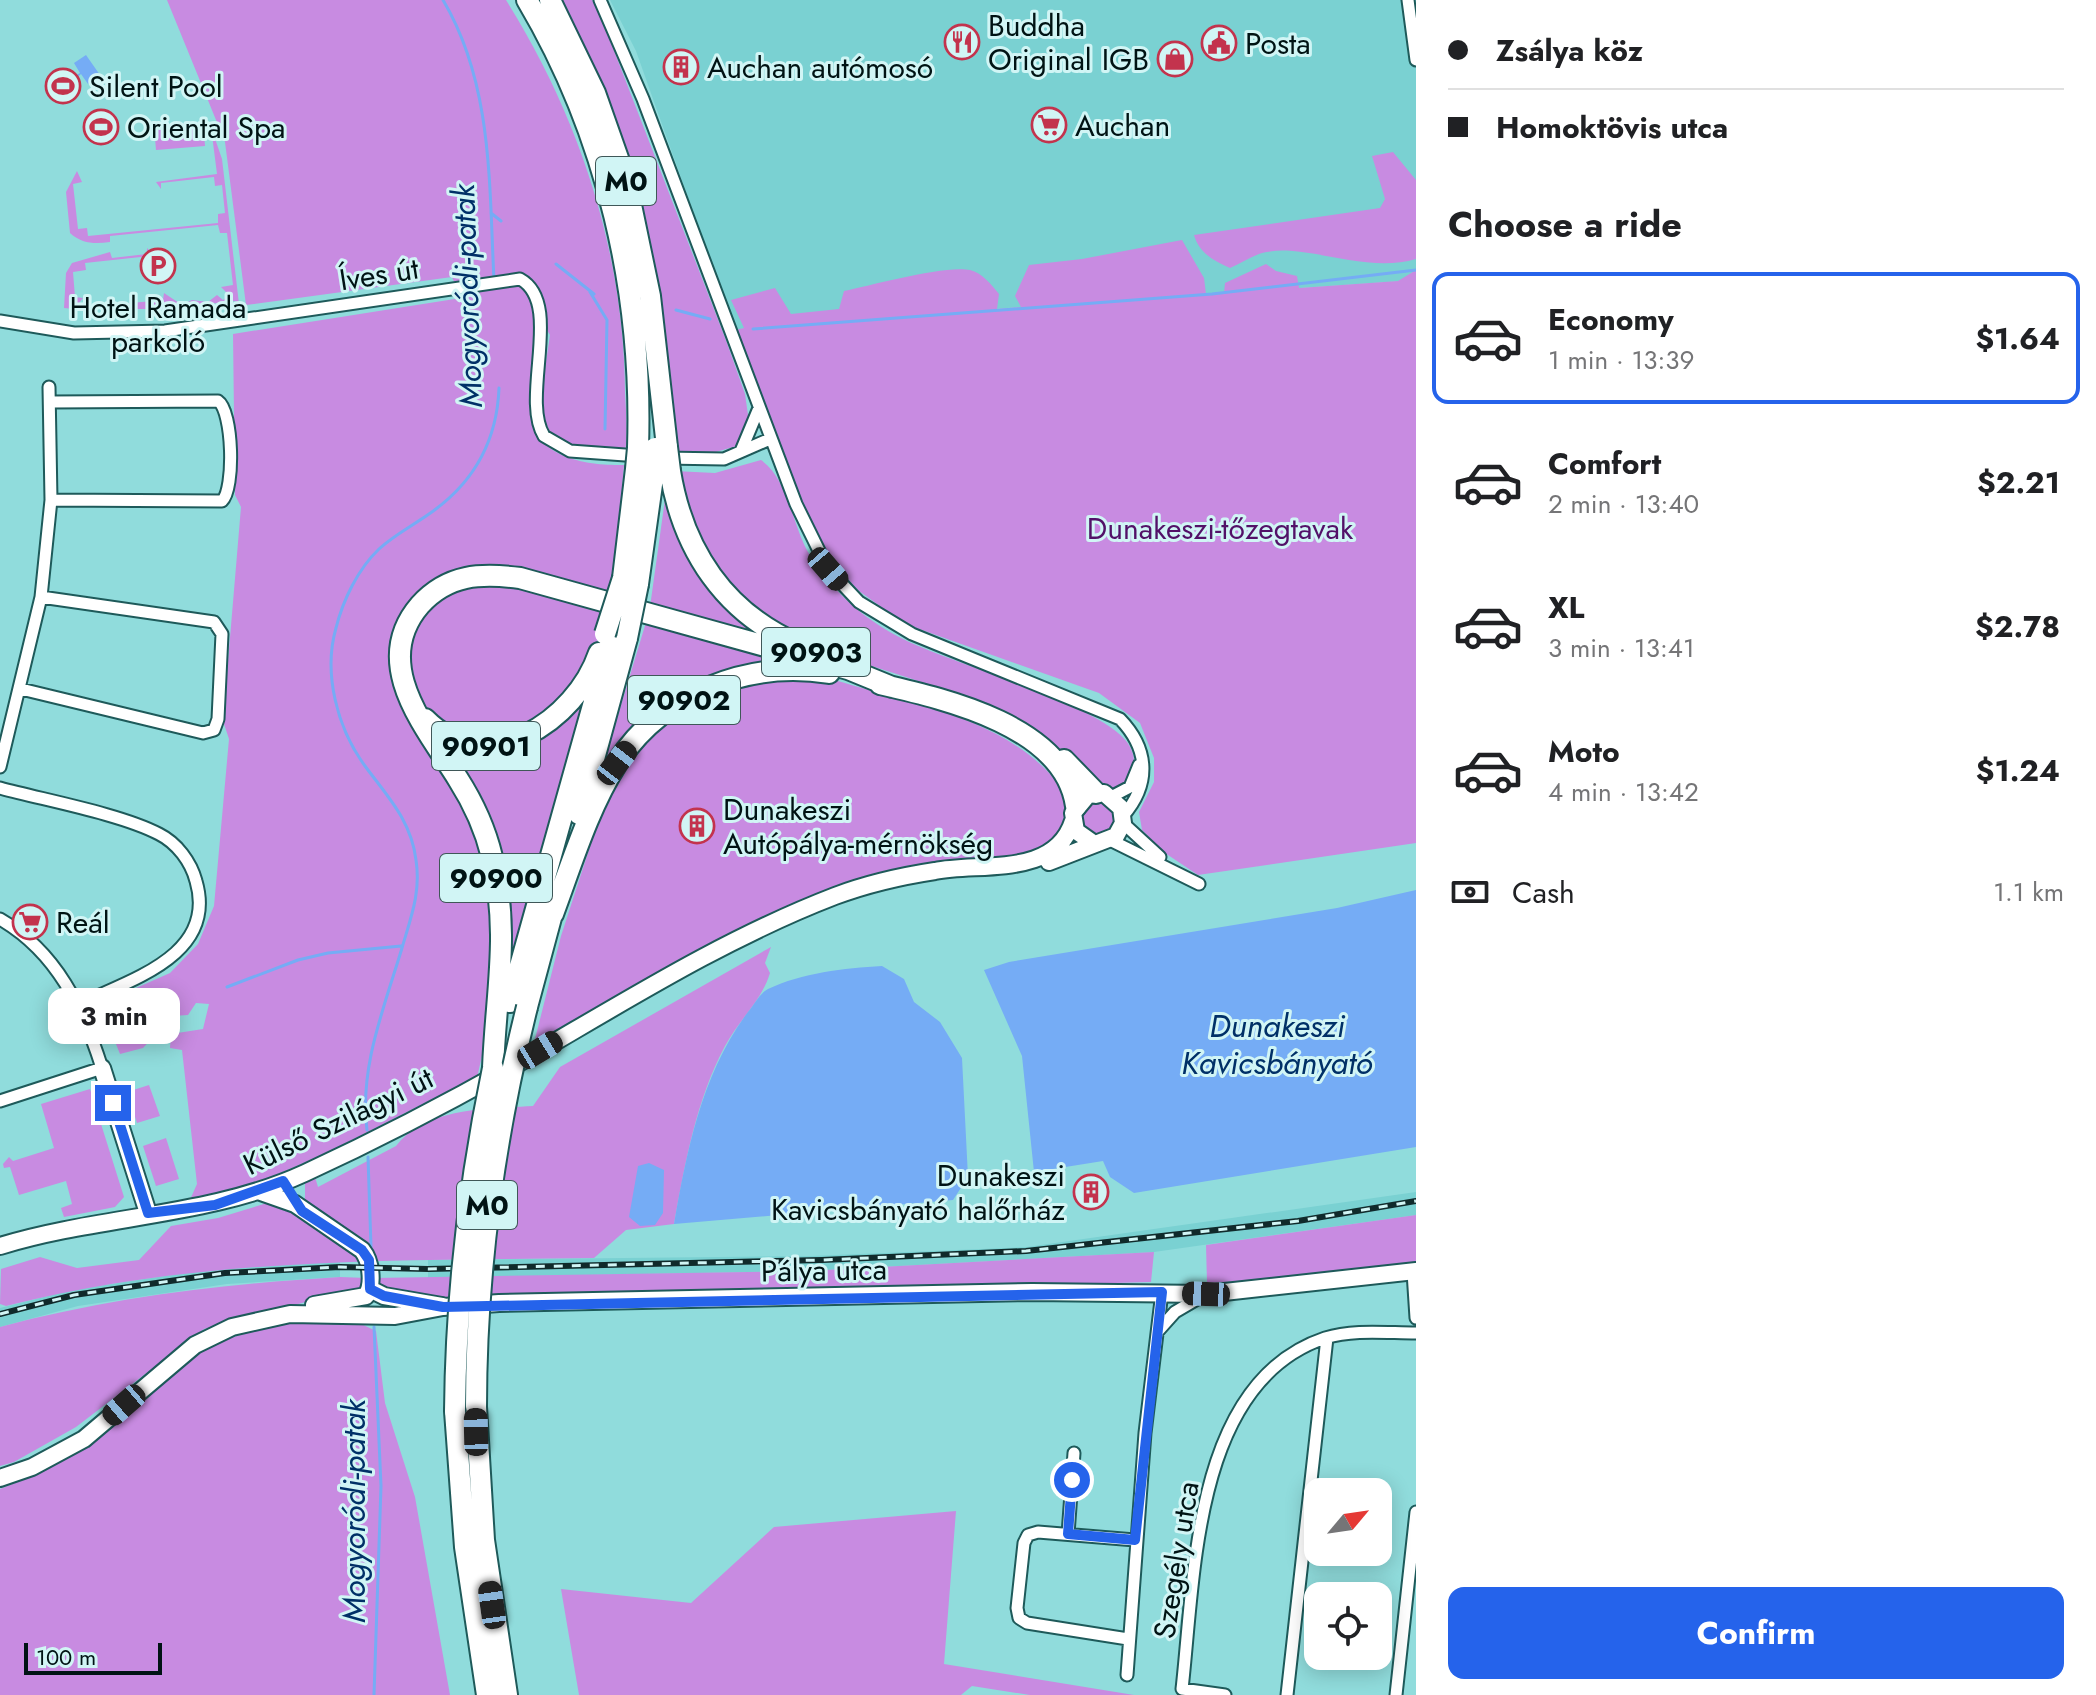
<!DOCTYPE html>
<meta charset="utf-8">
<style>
body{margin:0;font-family:Jost,sans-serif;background:#f6f6f6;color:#202124;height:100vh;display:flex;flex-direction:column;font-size:30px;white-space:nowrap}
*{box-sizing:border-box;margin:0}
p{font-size:26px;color:#757577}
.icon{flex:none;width:44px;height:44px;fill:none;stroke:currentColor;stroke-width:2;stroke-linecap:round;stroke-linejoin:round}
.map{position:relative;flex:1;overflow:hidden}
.panel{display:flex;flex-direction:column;background:#fff;width:680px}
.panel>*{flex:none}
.banner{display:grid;align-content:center;height:176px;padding:0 32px;background:#fff}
.needle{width:52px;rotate:61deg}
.buttons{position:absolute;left:1304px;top:1478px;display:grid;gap:16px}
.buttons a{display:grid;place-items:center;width:88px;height:88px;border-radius:16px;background:#fff;box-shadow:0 4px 20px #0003;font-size:40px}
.scale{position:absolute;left:24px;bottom:20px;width:138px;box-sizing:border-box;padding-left:8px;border:4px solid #001314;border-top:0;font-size:22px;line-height:28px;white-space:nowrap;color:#001314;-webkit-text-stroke:6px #d1f5f5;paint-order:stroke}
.end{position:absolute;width:36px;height:36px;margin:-18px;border:10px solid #2563eb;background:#fff;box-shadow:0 0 0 4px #fff}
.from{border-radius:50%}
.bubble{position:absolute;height:56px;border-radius:16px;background:#fff;box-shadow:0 4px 20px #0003;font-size:26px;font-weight:700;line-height:56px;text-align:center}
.car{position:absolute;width:24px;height:48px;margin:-24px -12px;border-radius:10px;box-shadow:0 0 6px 2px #0007;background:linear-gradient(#222 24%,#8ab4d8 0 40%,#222 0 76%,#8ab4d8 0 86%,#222 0)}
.banner b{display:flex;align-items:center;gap:28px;height:76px;font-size:30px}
.banner b+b{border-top:2px solid #e0e0e0}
.banner i{width:20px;height:20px;background:#202124}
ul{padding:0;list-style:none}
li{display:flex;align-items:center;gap:24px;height:132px;margin:0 16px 12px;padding:0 16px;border:4px solid transparent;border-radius:16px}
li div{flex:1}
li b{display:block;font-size:30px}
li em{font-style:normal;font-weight:700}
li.active{border-color:#2563eb}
li>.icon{width:72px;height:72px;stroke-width:1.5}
h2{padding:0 32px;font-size:36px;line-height:96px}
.pay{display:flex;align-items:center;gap:20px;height:88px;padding:0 32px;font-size:30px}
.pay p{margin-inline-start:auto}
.primary-button{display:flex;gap:16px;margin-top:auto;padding:16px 32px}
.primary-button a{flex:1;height:92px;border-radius:16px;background:#2563eb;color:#fff;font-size:32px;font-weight:700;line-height:92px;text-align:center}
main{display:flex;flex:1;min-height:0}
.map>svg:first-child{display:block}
.built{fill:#7ad1d2}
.green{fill:#c88be1}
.water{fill:#75acf5}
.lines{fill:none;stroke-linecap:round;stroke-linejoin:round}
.stream{stroke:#75acf5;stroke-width:3}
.street-casing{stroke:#1e5a5a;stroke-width:15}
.secondary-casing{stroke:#1e5a5a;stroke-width:20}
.highway-casing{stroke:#1e5a5a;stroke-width:24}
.street{stroke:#fff;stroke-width:11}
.secondary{stroke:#fff;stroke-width:16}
.highway{stroke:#fff;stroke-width:20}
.rail-casing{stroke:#102a2b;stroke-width:6}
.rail{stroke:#d1f5f5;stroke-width:3;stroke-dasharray:9;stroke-linecap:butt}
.highway-bridge-casing{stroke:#1e5a5a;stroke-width:24;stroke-linecap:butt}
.highway-bridge{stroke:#fff;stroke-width:20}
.route{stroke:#2563eb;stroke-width:10}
.labels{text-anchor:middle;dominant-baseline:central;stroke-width:6;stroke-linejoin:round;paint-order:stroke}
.shield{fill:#d1f5f5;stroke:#3f5758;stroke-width:2}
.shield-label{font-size:28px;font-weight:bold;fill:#001314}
.poi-label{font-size:30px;fill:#001314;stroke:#d1f5f5;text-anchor:start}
.street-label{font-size:30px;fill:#001314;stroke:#d1f5f5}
.park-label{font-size:30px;fill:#521168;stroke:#d1f5f5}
.water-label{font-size:32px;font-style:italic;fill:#003067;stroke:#d1f5f5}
</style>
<main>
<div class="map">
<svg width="1416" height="1695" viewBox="0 0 1416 1695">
<rect width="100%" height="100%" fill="#90dcdc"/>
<!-- built -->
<path class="built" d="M610,0h806v280l-655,45 -26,5 -99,-279z
M1416,1192v23l-262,37 -347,19 -379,7v-18l384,-4 215,-9z
M340,1261v16l-113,7 -149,22 -78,21v-19l72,-18 152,-23z"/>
<!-- green -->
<path class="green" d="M167,0h339c74,118 118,253 119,392 1,20 3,42 0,61 -104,-4 -87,-31 -75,-118l-5,-8 -12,-2c3,28 -3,53 -3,81 -1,51 55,60 94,59l-8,91 -9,41 -152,-23 -58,73 88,195 14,137 -22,99c-96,43 -184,102 -288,124l8,-18 -15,-134 -12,-2 1,-14 32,-5 6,-25 -13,-1 -8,12 -15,1 -30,32 -23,6 -20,-50 70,-31 28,-29 16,-38 15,-167 -6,-18 18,-214 -6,-12 -2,-161 228,-36 -9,-21 -206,28 -21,-163z
M558,0h34l9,17 126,326 18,51 4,28 -12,24 -32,9h-32l-14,-159 -10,-56 -16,-63z
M203,122l2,24 -49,4 -2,-24z
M211,127l11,32 17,145 -4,-3 -70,8h-87l9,-9 1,7 75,-7 1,-7 18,12 10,-5 16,2 9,-7 6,5 6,-5 -8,-8 12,-2 -6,-52h-7l-2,-8 -108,11v6c-15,2 -28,2 -40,-9l-4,-41 11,-21 5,11 -9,2 5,45 9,-1 1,8 130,-13v-9l7,-1 -3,-28 -7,1 -1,-9 -53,6v6l-5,-7 61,-8z
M1393,152l23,28v79c-53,16 -116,-19 -157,-5 -10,4 -20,10 -29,14 -16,-7 -31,-15 -36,-33l186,-27 5,-9 -13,-43z
M1182,240l22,38 2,16 18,-1 1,-10 41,-19 10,7 21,5 2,12 99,-7 18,-11v573l-218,32 -33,-22 -23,-23 -3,-18 15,-30v-24l-14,-35 -41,-30 -194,-69 -46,-33 -26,-28 -22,-39 -76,-194 9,-2 -13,-28 44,-12 16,26 48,-5 5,-18c29,-6 100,-26 126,-21 12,3 21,14 29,24l-2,15 24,-2 -6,-11 14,-31 53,-6z
M147,248l5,5 -1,10 -1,-7 -65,7 1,7 -13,2 2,25 8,1 -9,11 -10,-1 2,-35 6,-10 38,-11 2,6 35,-4z
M761,460c27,19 31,64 47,92 21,36 55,67 93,86 48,25 199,66 226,104 10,15 8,24 2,40l-13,7 -18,-4 -43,-38 -90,-51 -168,-54 -85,-67 -38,-104 41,2z
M666,492l10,35 108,117 -134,-37z
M497,582l111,25 -15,48 -45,60 -64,26 -52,-21 -23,-40 1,-40 13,-28 28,-23z
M647,619l160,44 -92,15 -116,100z
M594,679l-85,288 -7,-94 -65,-137 64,13z
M831,679c82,25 190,41 238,120l-5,36 -32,21 -172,24 -42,14 -113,54 -172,99 28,-111 46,-142 35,-54 52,-39 49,-19z
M1095,799l15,5 7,14 -8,15 -16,3 -12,-11v-16z
M771,947l-6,16 5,10c-8,27 -31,47 -45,73 -29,54 -40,118 -51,178l-48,6 -32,28c-201,3 -391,-2 -588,48l-6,-2 1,-35 39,-12 37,11 62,-8 32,-34 47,-8 59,-18 31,25 14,-9 -17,-15v-19l10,-5 3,10 78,-41c30,-39 92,-37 137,-40l27,-39z
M149,1085l11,31 -23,7 -10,-31z
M90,1089l34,108 -9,10 -51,10 -3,-9 11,-4 -6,-23 -47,14 -9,-28 -6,1 -1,-4 6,-7 4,4 41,-13 -13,-44z
M166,1138l13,41 -23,7 -13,-40z
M1416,1215v48l-122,15 -87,5 -1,-38z
M1154,1252l-3,30 -708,20 -67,-13 -2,-11 433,-7z
M340,1277l27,1 -5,16 -45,5 -113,30 -128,98 -62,35 -14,4v-139c112,-30 224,-43 340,-50z
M353,1320l23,11 9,72 30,94 35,198h-450v-206l33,-13 55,-30 113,-99 86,-26z
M956,1511l-12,153 190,31h-104l-58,-9 -11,9h-382l-18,-106 130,14 83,-76z"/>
<!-- water -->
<path class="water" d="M86,55l14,20 -12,9 -7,-10 -6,5 3,9 -6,12 -9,3 -10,-3 -5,-12 2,-8 12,-7 11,4 7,-4 -6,-10z
M1416,890v257l-282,46 -24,-16 -7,-16 -69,11 -12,-116 -38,-86 25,-8 328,-54z
M882,966l22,13 10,23 26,20 22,36 6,119 -15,23 -279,24c13,-74 28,-151 74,-212 6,-7 12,-19 20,-23 34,-16 76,-21 114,-23z
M649,1163l15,7 -1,43 -8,12 -15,1 -11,-9 9,-51z"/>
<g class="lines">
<!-- stream -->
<path class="stream" d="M443,0c50,84 46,185 51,280
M491,213l10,8
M556,264l38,30
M590,292l17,28 -2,109
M676,310l34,9
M753,329l459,-35 204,-24
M227,987l71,-27 30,-7 73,-7
M367,1130c-8,-62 17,-122 35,-182 9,-31 19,-56 14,-88 -5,-40 -29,-64 -51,-94 -28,-38 -42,-93 -29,-138 7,-28 22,-59 43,-79 15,-14 33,-23 50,-35 45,-31 68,-72 70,-126
M368,1157l3,90
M374,1327l7,159 -7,209"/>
<!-- street casing -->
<g class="street-casing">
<path id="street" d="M600,0l43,99 153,405 32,65 31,33 53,32 208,85c29,30 31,65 3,97
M1408,0l8,60
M0,321l74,12 91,-2 355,-52c44,24 0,118 24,157l26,15 69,5
M741,451l18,-43
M664,458l60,1 46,-20
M51,500l171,1c13,-12 11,-90 -4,-100l-167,1
M21,689l182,44 11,-3 4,-11 4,-85 -8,-12 -173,-25
M0,767l41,-170 10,-97 -2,-113
M0,788c44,12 121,26 159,46 18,9 32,28 37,47 22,75 -67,99 -118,124
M1111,797l19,-10 9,-22
M1123,823l37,34
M1110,840l89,44
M0,919c57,33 83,89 102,149l-102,33
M1413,1272l3,46
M1158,1331l17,-19 29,-17
M1068,1534l6,-81
M1128,1639l-101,-16 -8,-5 -2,-10 7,-65 4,-8 10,-3 97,8
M1127,1675l18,-242 17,-141
M1225,1695l-43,-6c13,-113 11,-307 143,-351 29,-9 61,-5 91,-5
M1287,1695l40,-357
M1396,1695l20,-183"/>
</g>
<!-- secondary casing -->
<g class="secondary-casing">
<path id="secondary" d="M1049,862l67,-26 7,-13 -2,-15 -17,-15 -16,2 -15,18 3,18 17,12
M102,1068l46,145
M258,1191l37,13 67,46c9,11 12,34 4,46l-52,9
M0,1246c101,-31 209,-29 305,-73 80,-37 160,-79 236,-123 96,-56 190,-114 294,-154 32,-12 67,-20 100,-25 46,-9 120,7 138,-50
M370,1289l14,7 58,10
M0,1478l32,-11 52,-28 111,-94 37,-18 58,-13 105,2 48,-9 56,-4 533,-11 174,2 210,-23"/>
</g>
<!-- highway casing -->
<g class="highway-casing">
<path id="highway" d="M527,0c80,135 116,292 111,448
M550,0l45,93 31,88 24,115 17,151
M670,471c13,80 55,142 129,174
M623,578l13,-109
M638,584l16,-114
M880,684c65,15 185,42 196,122
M425,719c61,62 151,2 174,-66
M1064,760l32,33
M579,814l48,-176
M553,914c19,-51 35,-105 64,-151 45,-70 132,-103 212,-90
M510,1002l103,-368
M527,1007l28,-104
M493,1068c3,-77 17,-134 -1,-211 -7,-29 -18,-53 -34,-78 -31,-50 -89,-115 -38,-174 28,-31 61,-32 100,-27l328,91 44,18
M476,1407l8,133 23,155
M455,1411l10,136 22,148"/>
</g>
<!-- street -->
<use href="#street" class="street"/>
<!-- secondary -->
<use href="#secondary" class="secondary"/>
<!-- highway -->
<use href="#highway" class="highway"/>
<!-- rail casing -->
<g class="rail-casing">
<path id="rail" d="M0,1314l74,-19 151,-22 115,-6 88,2 394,-9 204,-9 272,-30 118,-20"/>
</g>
<!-- rail -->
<use href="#rail" class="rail"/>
<!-- highway-bridge casing -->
<g class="highway-bridge-casing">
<path id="highway-bridge" d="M667,447l3,24
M636,469l2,-21
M654,470l1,-22
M605,634l18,-56
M627,638l11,-54
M476,1407c0,-136 18,-268 51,-400
M455,1411c1,-117 14,-228 38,-343"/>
</g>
<!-- highway-bridge -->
<use href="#highway-bridge" class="highway-bridge"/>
</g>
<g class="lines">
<!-- route -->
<path class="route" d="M113,1103l35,110 67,-8 68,-24 19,30 60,39 7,10 1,29 14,7 59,11 719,-15 -27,248 -67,-6 4,-54"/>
</g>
<!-- icons -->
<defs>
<g id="restaurant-ring" transform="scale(1.8)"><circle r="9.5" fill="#d1f5f5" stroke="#c3334d" stroke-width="1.5"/><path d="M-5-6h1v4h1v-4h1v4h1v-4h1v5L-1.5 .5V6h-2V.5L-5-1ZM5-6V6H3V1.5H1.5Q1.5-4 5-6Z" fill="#c3334d"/></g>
<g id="civic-ring" transform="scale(1.8)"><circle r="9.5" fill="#d1f5f5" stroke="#c3334d" stroke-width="1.5"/><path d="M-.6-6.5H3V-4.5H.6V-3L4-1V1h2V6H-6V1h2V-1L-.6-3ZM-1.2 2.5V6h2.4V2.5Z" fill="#c3334d"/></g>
<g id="shop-ring" transform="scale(1.8)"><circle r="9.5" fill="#d1f5f5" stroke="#c3334d" stroke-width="1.5"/><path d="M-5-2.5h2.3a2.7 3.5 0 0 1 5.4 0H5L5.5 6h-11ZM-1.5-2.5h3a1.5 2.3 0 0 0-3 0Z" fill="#c3334d"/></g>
<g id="building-ring" transform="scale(1.8)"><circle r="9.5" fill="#d1f5f5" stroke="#c3334d" stroke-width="1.5"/><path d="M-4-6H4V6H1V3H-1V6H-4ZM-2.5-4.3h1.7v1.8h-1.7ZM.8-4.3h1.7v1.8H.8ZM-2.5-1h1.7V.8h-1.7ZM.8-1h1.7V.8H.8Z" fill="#c3334d"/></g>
<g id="stadium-ring" transform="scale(1.8)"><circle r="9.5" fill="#d1f5f5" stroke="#c3334d" stroke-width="1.5"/><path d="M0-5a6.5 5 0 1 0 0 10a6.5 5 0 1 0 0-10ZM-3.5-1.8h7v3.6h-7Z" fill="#c3334d"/></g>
<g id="supermarket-ring" transform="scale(1.8)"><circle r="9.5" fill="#d1f5f5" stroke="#c3334d" stroke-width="1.5"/><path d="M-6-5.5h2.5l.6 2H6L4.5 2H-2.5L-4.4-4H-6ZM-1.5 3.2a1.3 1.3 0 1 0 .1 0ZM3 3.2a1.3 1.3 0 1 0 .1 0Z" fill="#c3334d"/></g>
<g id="parking-ring" transform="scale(1.8)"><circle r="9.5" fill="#d1f5f5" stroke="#c3334d" stroke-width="1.5"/><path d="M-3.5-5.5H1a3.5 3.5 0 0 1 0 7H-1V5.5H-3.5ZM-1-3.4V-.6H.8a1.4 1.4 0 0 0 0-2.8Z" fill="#c3334d"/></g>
</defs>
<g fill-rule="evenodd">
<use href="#restaurant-ring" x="962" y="42"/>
<use href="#civic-ring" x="1219" y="43"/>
<use href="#shop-ring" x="1175" y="59"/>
<use href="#building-ring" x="681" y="67"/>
<use href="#stadium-ring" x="63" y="86"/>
<use href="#supermarket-ring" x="1049" y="125"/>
<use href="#stadium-ring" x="101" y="127"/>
<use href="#parking-ring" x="158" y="266"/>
<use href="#building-ring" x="697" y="826"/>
<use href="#supermarket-ring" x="30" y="922"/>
<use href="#building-ring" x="1091" y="1192"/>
</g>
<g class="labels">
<!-- shield labels -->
<g class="shield">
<rect x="596" y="157" width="60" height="48" rx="6"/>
<rect x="762" y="628" width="108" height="48" rx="6"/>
<rect x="628" y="676" width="112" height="48" rx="6"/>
<rect x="432" y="722" width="108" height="48" rx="6"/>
<rect x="440" y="854" width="112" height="48" rx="6"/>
<rect x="457" y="1181" width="60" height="48" rx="6"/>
</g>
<g class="shield-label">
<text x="626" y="181">M0</text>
<text x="816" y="652">90903</text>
<text x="684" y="700">90902</text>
<text x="486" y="746">90901</text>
<text x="496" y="878">90900</text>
<text x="487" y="1205">M0</text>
</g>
<!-- poi labels -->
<g class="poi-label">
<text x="988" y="25">Buddha<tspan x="988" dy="34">Original</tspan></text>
<text x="1245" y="43">Posta</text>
<text x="1149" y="59" text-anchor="end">IGB</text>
<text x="707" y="67">Auchan autómosó</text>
<text x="89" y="86">Silent Pool</text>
<text x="1075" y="125">Auchan</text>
<text x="127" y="127">Oriental Spa</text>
<text x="158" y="307" text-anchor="middle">Hotel Ramada<tspan x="158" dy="34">parkoló</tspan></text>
<text x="723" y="809">Dunakeszi<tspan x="723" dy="34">Autópálya-mérnökség</tspan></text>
<text x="56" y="922">Reál</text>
<text x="1065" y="1175" text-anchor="end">Dunakeszi<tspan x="1065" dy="34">Kavicsbányató halőrház</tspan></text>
</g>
<!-- street labels -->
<g class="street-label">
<text transform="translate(379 274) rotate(-9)">Íves út</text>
<text transform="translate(338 1121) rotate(-26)">Külső Szilágyi út</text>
<text transform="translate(824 1270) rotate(-1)">Pálya utca</text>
<text transform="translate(1176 1560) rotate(-81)">Szegély utca</text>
</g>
<!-- park labels -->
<g class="park-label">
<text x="1220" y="528">Dunakeszi-tőzegtavak</text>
</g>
<!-- water labels -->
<g class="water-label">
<text transform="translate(467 296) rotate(-92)">Mogyoródi-patak</text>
<text x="1277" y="1026">Dunakeszi<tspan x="1277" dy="37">Kavicsbányató</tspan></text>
<text transform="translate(354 1511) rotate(-90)">Mogyoródi-patak</text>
</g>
</g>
</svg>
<div class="buttons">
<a><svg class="needle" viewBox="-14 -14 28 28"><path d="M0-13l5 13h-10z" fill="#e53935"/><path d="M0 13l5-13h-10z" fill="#757577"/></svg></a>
<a><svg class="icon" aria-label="locate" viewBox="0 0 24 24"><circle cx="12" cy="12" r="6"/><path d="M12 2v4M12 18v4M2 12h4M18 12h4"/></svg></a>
</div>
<div class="scale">100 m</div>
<i class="end from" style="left:1072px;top:1480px"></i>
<i class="end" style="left:113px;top:1103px"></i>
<div class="bubble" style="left:48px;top:988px;width:132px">3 min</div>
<i class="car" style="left:828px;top:569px;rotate:139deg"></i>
<i class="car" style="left:617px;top:763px;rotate:38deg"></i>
<i class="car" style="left:540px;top:1050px;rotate:59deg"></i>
<i class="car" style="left:1206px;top:1294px;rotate:272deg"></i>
<i class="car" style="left:124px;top:1405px;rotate:229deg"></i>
<i class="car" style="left:476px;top:1432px;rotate:359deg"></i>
<i class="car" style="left:492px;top:1605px;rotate:352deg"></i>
</div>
<section class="panel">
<div class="banner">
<b><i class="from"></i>Zsálya köz</b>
<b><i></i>Homoktövis utca</b>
</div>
<h2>Choose a ride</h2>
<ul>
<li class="active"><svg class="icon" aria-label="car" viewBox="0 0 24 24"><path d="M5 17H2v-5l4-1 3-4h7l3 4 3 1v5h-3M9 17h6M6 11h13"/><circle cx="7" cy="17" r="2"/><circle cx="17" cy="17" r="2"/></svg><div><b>Economy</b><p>1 min · 13:39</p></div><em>$1.64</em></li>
<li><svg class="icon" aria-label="car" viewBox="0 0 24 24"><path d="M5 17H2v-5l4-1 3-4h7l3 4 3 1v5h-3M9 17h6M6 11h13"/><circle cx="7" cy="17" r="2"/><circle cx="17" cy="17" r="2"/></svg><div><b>Comfort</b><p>2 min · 13:40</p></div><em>$2.21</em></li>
<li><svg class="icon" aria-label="car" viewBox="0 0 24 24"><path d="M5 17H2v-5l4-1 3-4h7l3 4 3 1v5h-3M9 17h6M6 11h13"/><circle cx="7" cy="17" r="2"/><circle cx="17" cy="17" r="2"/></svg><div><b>XL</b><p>3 min · 13:41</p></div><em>$2.78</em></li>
<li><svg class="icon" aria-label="car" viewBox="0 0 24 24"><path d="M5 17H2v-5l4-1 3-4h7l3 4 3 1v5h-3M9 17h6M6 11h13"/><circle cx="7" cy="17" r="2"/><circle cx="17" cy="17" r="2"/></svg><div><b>Moto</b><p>4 min · 13:42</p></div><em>$1.24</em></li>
</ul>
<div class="pay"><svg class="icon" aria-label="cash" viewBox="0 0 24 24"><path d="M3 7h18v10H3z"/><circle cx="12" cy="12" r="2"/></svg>Cash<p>1.1 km</p></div>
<div class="primary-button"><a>Confirm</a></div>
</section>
</main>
